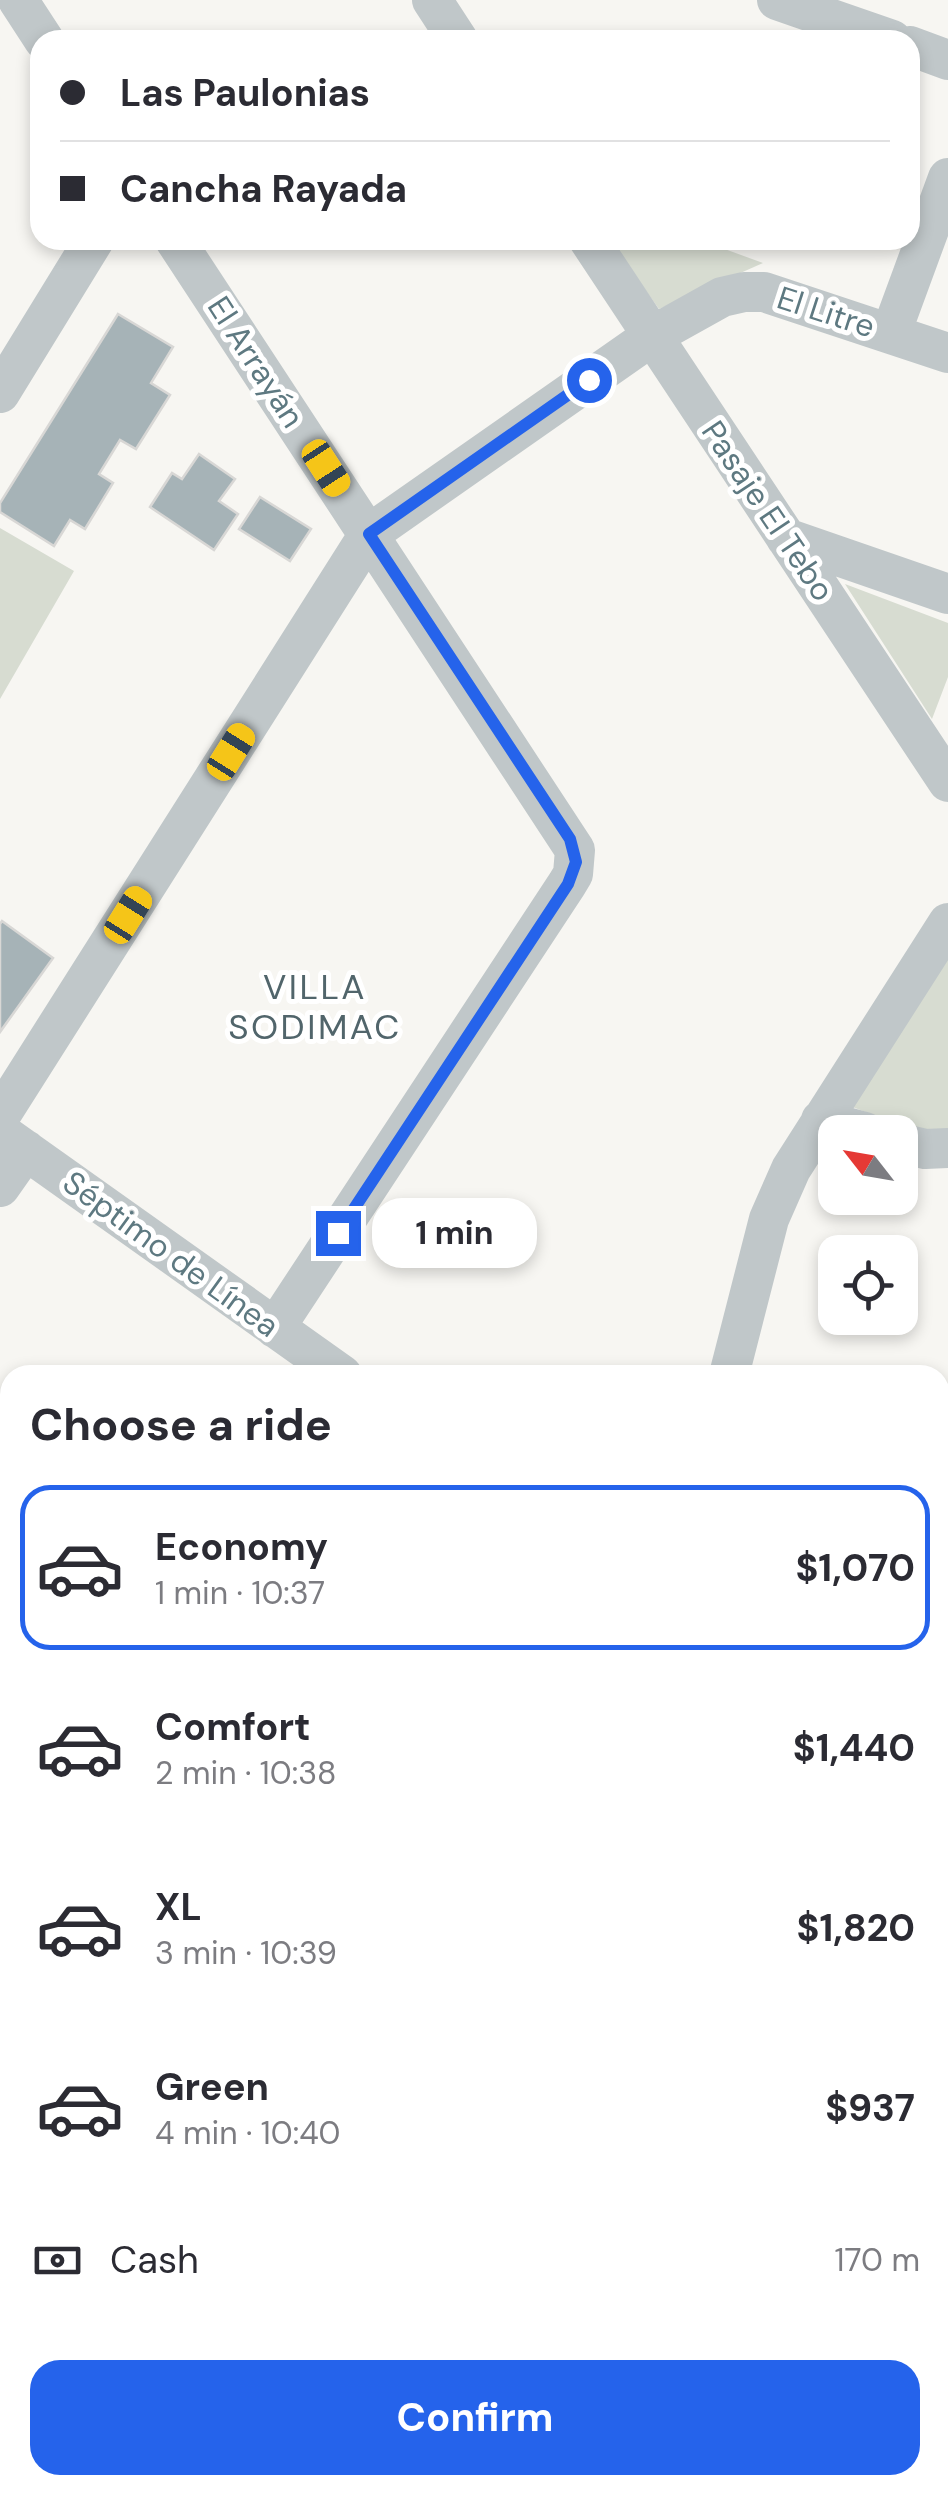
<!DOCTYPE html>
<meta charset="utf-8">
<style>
body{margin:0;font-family:"DM Sans",sans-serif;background:#f2f2f3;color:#2b2b33;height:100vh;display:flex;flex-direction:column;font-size:38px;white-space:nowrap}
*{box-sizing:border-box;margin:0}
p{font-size:32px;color:#7c7c81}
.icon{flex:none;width:55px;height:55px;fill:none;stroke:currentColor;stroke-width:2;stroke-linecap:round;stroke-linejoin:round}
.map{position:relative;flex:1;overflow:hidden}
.details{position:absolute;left:0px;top:1365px;width:950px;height:1130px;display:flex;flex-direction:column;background:#fff;border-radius:30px 30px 0 0;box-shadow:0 5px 15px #0003}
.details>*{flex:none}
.banner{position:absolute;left:30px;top:30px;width:890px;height:220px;border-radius:30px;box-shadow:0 5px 15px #0003;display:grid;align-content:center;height:220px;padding:0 30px;background:#fff}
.needle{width:65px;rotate:301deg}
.fabs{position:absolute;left:818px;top:1115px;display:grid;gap:20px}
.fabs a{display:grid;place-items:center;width:100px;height:100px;border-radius:20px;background:#fff;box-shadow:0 5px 15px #0003;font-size:50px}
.end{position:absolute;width:45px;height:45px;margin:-22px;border:12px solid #2563eb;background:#fff;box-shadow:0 0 0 5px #fff}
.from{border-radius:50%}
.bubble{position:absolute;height:70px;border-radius:30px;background:#fff;box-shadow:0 5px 15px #0003;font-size:32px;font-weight:700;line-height:70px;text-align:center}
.car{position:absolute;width:30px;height:60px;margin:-30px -15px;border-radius:12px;box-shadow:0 0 8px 2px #0007;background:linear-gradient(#f5c518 24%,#345 0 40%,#f5c518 0 76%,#345 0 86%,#f5c518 0)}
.banner b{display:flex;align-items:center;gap:35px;height:95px;font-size:38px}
.banner b+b{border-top:2px solid #e1e1e2}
.banner i{width:25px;height:25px;background:#2b2b33}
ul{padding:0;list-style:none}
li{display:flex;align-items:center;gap:30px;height:165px;margin:0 20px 15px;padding:0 10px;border:5px solid transparent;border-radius:30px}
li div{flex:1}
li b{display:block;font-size:38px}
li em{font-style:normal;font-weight:700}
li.selected{border-color:#2563eb}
li>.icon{width:90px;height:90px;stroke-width:1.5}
h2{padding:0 30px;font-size:45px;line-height:120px}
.pay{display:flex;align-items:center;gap:25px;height:110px;padding:0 30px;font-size:38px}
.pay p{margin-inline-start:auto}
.cta{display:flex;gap:20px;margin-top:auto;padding:20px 30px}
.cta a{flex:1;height:115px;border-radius:30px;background:#2563eb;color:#fff;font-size:40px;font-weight:700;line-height:115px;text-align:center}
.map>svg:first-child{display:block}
.built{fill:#e7e7e6}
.green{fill:#d7dcd1}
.building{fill:#a6b3b7;stroke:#d8d7d5;stroke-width:2.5}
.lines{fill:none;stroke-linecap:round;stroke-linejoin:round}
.path{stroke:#b8bdbf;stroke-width:6;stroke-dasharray:5 5;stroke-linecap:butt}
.lane{stroke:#c0c7c9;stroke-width:20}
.street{stroke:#c0c7c9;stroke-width:40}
.route{stroke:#2563eb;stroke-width:12}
.labels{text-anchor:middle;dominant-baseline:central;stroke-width:10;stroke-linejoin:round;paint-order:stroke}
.street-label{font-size:32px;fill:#5e7981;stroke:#fff}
.neighbourhood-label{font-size:35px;letter-spacing:2.5px;fill:#51656b;stroke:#fff}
</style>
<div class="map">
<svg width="948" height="2495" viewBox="0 0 948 2495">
<rect width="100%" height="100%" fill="#f7f6f2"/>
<!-- built -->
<path class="built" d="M272,2485h188l14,10h-212z"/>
<!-- green -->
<path class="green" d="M610,240h90l63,23 -104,46z
M0,528l74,43 -74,128z
M845,584l103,39v54l-16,42z
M948,954v179l-34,-3 -67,-25z"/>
<!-- building -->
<path class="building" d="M118,314l55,33 -22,36 19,12 -34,54 -16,-9 -21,34 14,9 -28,46 -15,-9 -16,26 -54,-34v-9z
M199,454l36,25 -16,22 19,13 -24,36 -64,-43 22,-34 10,6z
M260,497l51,32 -21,32 -51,-32z
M2,921l51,37 -53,74v-108z
M10,1863v52l-10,-3v-37z
M0,2001l10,7v93l-10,-7z
M364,2485h60l10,10h-81z
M559,2485h73l-7,10h-52z"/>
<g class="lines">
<!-- path -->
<path class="path" d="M0,1937l10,2
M0,1994l10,7"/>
<!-- lane -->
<path class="lane" d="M0,1781l10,8
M940,1984l8,2
M940,2287l8,3
M293,2495l10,-10"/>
<!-- street -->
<path class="street" d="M18,0l26,40
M432,0l26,40
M777,0l115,40
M910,46l38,14
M175,240l400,610 -2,24 -6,10 -292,444
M589,240l359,542
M891,333l57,-155
M0,393l94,-153
M786,538l162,56
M0,1116l369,-582 283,-198 70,-39 22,-5h20l184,61
M821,1120l44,12
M0,1132l342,243
M900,1143l25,6 23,-1
M0,1187l26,-37
M729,1375l40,-156 22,-50 157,-246
M940,1553l8,2
M0,1751l10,-12
M0,2200l10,7
M0,2322l10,-14
M204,2495l9,-10"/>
</g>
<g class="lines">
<!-- route -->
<path class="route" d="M338,1233l230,-349 8,-22 -6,-23 -201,-305 220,-154"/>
</g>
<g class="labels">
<!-- street labels -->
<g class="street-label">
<text transform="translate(826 312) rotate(18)">El Litre</text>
<text transform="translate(256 362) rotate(57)">El Arrayán</text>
<text transform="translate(768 511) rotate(56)">Pasaje El Tebo</text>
<text transform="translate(171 1254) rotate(36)">Séptimo de Línea</text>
</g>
<!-- neighbourhood labels -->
<g class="neighbourhood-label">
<text x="315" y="987">VILLA<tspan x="315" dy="40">SODIMAC</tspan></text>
</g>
</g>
</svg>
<div class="fabs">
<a><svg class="needle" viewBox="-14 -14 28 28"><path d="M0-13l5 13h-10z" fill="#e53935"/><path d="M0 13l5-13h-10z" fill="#7c7c81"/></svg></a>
<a><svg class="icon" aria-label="locate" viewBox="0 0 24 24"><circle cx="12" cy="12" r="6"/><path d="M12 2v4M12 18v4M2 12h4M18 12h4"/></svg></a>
</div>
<i class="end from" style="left:589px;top:380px"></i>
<i class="end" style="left:338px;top:1233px"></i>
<div class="bubble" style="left:372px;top:1198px;width:165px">1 min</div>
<i class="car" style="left:326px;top:468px;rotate:147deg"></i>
<i class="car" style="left:231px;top:752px;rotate:32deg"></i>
<i class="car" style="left:128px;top:915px;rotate:32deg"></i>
<div class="banner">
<b><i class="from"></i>Las Paulonias</b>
<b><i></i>Cancha Rayada</b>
</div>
<section class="details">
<h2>Choose a ride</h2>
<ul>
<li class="selected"><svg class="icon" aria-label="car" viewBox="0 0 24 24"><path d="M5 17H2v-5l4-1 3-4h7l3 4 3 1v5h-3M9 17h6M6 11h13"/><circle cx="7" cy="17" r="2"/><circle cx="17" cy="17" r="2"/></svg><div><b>Economy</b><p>1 min · 10:37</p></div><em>$1,070</em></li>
<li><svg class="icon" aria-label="car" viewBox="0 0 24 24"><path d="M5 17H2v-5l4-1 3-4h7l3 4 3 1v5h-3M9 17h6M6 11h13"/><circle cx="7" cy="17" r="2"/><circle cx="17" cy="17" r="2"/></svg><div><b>Comfort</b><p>2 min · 10:38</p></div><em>$1,440</em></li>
<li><svg class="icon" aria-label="car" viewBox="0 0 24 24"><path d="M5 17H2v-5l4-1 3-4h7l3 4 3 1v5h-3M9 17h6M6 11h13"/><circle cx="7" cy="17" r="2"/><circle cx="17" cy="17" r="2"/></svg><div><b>XL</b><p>3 min · 10:39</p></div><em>$1,820</em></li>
<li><svg class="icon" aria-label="car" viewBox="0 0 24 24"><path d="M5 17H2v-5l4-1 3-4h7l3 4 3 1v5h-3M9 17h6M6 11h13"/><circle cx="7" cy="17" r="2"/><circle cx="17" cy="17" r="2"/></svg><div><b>Green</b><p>4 min · 10:40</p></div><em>$937</em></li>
</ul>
<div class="pay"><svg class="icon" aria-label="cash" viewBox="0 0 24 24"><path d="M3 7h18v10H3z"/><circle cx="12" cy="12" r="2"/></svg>Cash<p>170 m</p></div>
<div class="cta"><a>Confirm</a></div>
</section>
</div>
